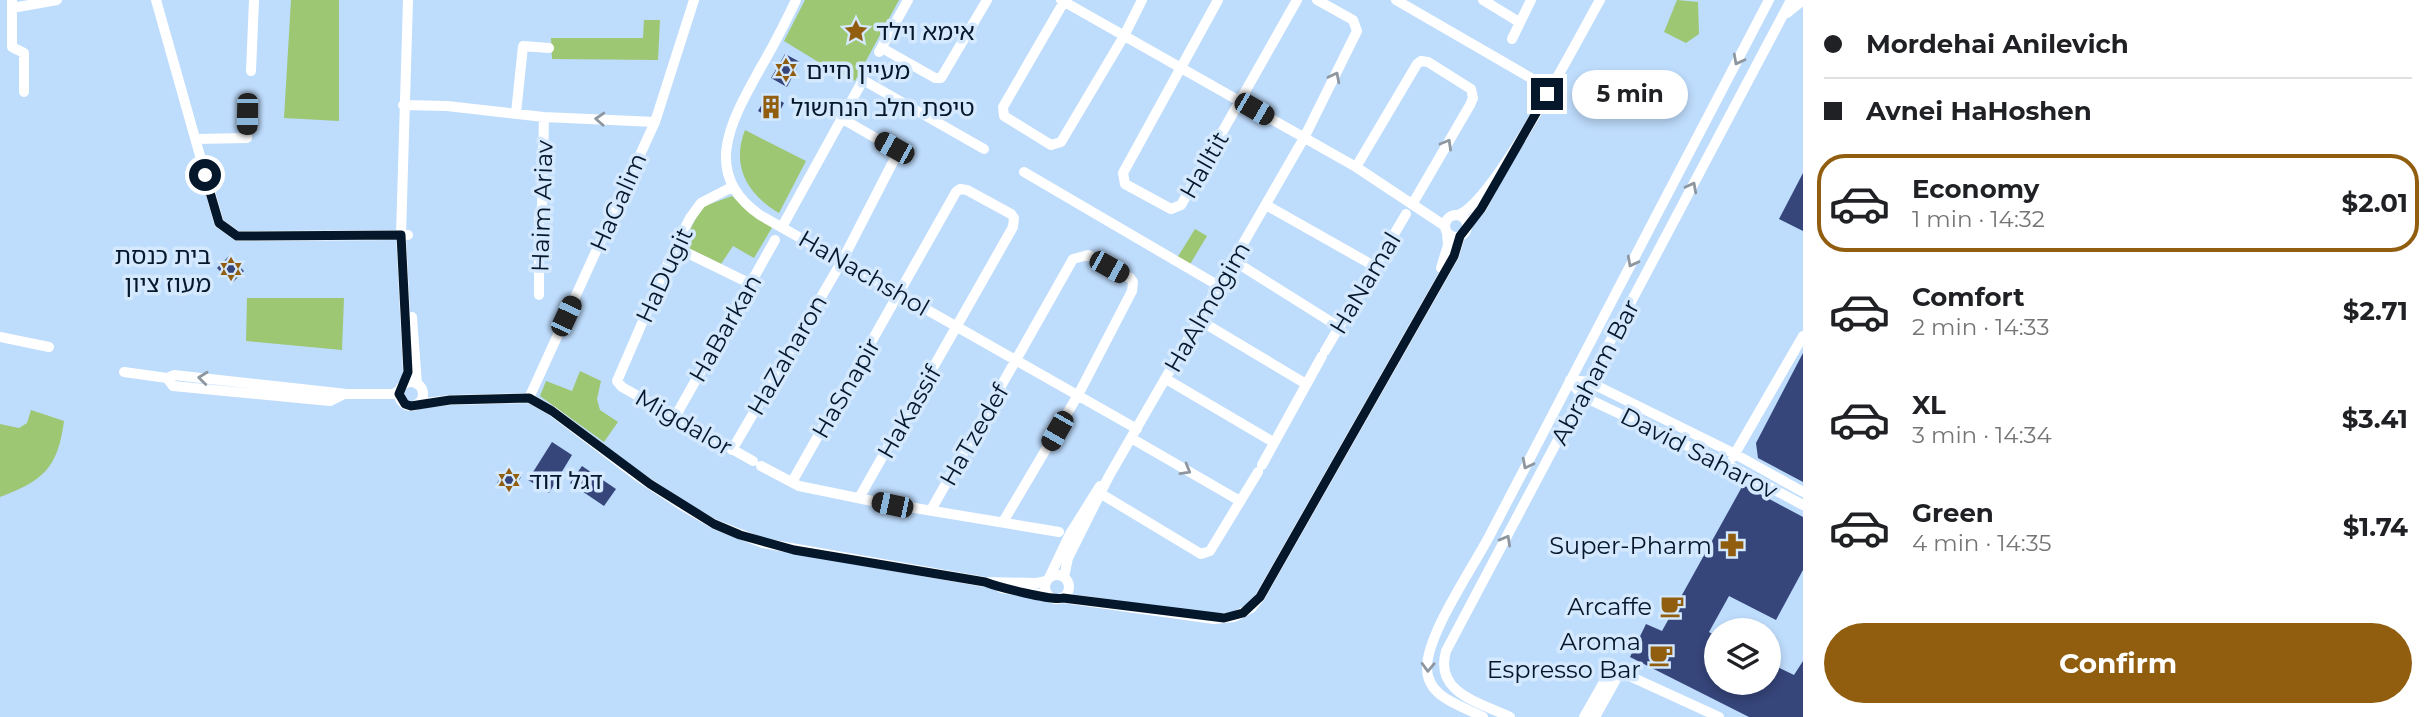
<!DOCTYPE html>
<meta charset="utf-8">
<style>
body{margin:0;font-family:Montserrat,"Noto Sans Hebrew",sans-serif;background:#f6f6f6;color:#202124;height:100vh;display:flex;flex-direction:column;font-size:26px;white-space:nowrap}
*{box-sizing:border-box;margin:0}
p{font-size:23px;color:#757577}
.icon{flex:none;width:38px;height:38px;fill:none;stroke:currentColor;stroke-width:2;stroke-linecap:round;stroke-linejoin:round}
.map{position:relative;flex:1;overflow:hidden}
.drawer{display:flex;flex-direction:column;background:#fff;width:630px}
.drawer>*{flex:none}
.top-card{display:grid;align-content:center;height:154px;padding:0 21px;background:#fff}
.fabs{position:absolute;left:1704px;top:618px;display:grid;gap:14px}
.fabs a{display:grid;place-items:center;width:77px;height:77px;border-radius:50%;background:#fff;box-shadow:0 4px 10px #0003;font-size:35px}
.end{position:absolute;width:32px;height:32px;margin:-16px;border:9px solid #05182b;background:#fff;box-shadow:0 0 0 4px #fff}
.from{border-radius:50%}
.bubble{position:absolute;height:49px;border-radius:24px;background:#fff;box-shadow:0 4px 10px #0003;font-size:23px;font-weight:700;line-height:49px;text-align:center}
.car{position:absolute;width:21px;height:42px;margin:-21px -10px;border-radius:9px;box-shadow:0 0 5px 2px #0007;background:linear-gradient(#222 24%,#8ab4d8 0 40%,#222 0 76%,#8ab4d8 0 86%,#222 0)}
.top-card b{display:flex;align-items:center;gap:24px;height:66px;font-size:26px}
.top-card b+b{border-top:2px solid #e0e0e0}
.top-card i{width:18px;height:18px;background:#202124}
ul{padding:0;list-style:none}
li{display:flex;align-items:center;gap:21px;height:98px;margin:0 14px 10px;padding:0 7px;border:4px solid transparent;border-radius:28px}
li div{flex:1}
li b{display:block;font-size:26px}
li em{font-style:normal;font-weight:700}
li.current{border-color:#915e10}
li>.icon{width:63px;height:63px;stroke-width:1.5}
.action{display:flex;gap:14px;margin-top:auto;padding:14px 21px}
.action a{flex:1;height:80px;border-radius:42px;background:#915e10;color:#fff;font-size:28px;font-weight:700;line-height:80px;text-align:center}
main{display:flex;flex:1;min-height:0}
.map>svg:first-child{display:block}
.green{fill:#9dc772}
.building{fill:#36457a}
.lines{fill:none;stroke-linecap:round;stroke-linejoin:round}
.minor{stroke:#fff;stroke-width:10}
.oneway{stroke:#8e97a0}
.route{stroke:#05182b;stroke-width:9}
.labels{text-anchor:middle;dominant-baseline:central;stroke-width:7;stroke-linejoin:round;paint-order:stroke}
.poi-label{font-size:24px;fill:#05182b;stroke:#d4e8fe;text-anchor:start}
.street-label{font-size:24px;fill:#05182b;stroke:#d4e8fe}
</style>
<main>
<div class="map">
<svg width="1803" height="717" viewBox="0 0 1803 717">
<rect width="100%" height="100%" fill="#bedcfc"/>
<!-- green -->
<path class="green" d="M291,0h48v121l-55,-3z
M805,0h94l-44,81 -20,-11 -2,1 -49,-30z
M1677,0l21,2 1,32 -13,9 -22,-11z
M644,20h16l-2,40 -106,-1 -1,-21h92z
M745,130l61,31 -27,52c-32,-19 -48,-47 -34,-83z
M732,196l18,16 23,14 -19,32 -21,-12 -12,18 -39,-19 20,-38z
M1195,229l12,7 -18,30 -12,-8z
M247,298h97l-2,52 -96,-9z
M580,371l21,10 -4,18 3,11 18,12 -14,20 -64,-46 6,-15 26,10z
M31,410l33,11c-6,47 -21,60 -64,76v-73l19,4 8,-5z"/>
<!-- building -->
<path class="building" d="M785,54l15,8 -13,25 -16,-9z
M768,94l16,9 -9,17 -17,-9z
M1803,173v58l-24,-12z
M229,256l15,15 -12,12 -15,-15z
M1803,353v129l-45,-24 -2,-15z
M552,442l20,13 -23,38 -21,-13z
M582,466l34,23 -12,17 -34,-23z
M507,468l14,9 -10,15 -14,-9z
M1743,485l60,32v53l-27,50 -47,-24 -20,36 8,5v45h52v-19l25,12 9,-14v56h-54l-119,-60 16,-33 16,7z"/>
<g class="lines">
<!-- minor -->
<path class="minor" d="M12,0v47l12,6v39
M156,0l63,223 18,13 171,-1
M796,0c-11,23 -22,45 -35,67 -28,51 -62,106 -1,148l377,214
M1061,0l295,167 89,59
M1065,0l-62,107 1,9 47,29 10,-3 63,-106 18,-36
M1218,0l-95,173 2,11 46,25 10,-4 116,-205
M1396,0l154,89
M1483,0l36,22
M12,8l45,-8
M1787,13l16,-13
M1512,39l19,-39
M882,48l53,30h6l46,-78
M879,52l29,-52
M251,71l3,-71
M403,105l44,1 97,11 111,5
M516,113l7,-67 26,2
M196,139l51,-1v-24
M1356,167l61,-103 4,-3 7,1 43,27 2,9 -3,7 -57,98
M1024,172l195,114
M732,187l-31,16 -11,15 -15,29 -58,134 5,6 131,74
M1266,205l108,61
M1458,215c36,-13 119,-175 142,-215
M1445 226a11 11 0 1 1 22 0a11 11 0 1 1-22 0Z
M1467,225l14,-16 11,-20
M782,227l81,-147 121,69
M675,247l76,37
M1234,261l105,66
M1441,268l7,-23 -1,-13
M539,295v-80l3,-9 2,-89
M412,317l5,67
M1199,320l107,64
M0,337l49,10
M1325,351l81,-137
M124,372l43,6 7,-3 173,19h46l6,-3
M167,378l6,8 157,15 14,-7
M1166,379l107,63
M1570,380l12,16 146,69 75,40
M1570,380l19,2 146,72 68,38
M399 394a12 12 0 1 1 24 0a12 12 0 1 1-24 0Z
M405,384l3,-12 -7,-137 7,-235
M529,398l126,-276 39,-122
M417,404l33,-4 79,-2 23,13 84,64 47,31 31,18 49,19 222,39 52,1 9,-2
M675,417l100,-177
M1131,438l109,63
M732,450l110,-189 54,-105 -3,-8 -52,-30
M1733,457l70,-121
M1262,465l60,-109
M761,466l38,20 93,19
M792,482l164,-290 4,-3 7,1 44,24 3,4 -1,9 -154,271
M1098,492l103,62 9,-3 48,-79
M903,506l156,26
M931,510l142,-251 15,-4 42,23 3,4 -1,9 -54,104 -75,127
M1045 587a12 12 0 1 1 24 0a12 12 0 1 1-24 0Z
M1050,576l20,-42 30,-48
M1064,577l4,-19 41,-82 195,-338 53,-107 -4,-11 -36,-20
M1001,588l46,7
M1063,598l151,21 20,-2 17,-9 9,-11 194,-341 6,-20
M1483,717c-22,-12 -55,-19 -56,-48 -1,-35 48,-104 65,-138 91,-177 185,-354 277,-531
M1510,717c-31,-15 -76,-24 -64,-66l345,-651
M1584,717l28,-49 107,49
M1595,717l25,-45"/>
</g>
<!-- one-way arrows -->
<defs><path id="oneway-chevron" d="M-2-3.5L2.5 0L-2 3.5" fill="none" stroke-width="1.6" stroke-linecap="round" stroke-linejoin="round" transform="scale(1.75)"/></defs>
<g class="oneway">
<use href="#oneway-chevron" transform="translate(1738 60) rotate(118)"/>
<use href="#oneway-chevron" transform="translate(1335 77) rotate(-63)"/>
<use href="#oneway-chevron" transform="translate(600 119) rotate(-177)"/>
<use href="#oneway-chevron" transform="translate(1447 144) rotate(-60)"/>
<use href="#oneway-chevron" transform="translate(1692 187) rotate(-62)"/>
<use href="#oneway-chevron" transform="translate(1632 262) rotate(118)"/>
<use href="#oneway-chevron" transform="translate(203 378) rotate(-174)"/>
<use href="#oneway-chevron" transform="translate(1527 464) rotate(117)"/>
<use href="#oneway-chevron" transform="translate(1186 470) rotate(30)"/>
<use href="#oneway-chevron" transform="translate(1506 540) rotate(-61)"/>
<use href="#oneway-chevron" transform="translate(1428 667) rotate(92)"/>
</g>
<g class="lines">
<!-- route -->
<path class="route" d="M205,175l14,48 18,13 164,-1 7,137 -9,22 6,10 6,2 39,-6 79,-2 23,13 98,73 64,40 26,11 54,15 191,32c13,5 67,19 78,16l161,20 19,-5 17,-16 194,-341 6,-20 21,-27 66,-115"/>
</g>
<!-- icons -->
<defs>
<g id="sight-bare" transform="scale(1.89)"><path d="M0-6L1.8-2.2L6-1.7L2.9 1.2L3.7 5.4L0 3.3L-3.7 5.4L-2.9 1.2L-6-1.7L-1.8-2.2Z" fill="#915e10" stroke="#d4e8fe" stroke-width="2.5" paint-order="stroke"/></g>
<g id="synagogue-bare" transform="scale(1.89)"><path d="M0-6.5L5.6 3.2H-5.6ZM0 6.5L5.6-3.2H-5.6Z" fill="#915e10" stroke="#d4e8fe" stroke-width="2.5" paint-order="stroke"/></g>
<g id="building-bare" transform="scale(1.89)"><path d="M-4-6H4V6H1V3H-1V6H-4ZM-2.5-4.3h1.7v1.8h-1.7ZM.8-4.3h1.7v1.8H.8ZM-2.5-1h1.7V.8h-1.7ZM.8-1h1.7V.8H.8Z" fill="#915e10" stroke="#d4e8fe" stroke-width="2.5" paint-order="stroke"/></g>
<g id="pharmacy-bare" transform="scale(1.89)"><path d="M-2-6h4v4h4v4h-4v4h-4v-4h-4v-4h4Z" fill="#915e10" stroke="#d4e8fe" stroke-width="2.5" paint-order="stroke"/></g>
<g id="cafe-bare" transform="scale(1.89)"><path d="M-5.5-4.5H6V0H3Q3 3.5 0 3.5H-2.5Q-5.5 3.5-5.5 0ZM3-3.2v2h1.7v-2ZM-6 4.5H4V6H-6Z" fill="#915e10" stroke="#d4e8fe" stroke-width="2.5" paint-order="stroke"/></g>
</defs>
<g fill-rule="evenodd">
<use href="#sight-bare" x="856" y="31"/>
<use href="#synagogue-bare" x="786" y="70"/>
<use href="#building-bare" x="771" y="107"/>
<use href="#synagogue-bare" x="231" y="269"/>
<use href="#synagogue-bare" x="509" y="480"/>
<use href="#pharmacy-bare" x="1732" y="545"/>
<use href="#cafe-bare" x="1672" y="606"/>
<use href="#cafe-bare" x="1661" y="655"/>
</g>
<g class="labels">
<!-- poi labels -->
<g class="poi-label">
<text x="876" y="31">אימא וילד</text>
<text x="806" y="70">מעיין חיים</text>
<text x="791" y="107">טיפת חלב הנחשול</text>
<text x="211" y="255" text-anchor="end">בית כנסת<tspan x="211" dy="28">מעוז ציון</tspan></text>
<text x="529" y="480">דגל דוד</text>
<text x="1712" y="545" text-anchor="end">Super-Pharm</text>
<text x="1652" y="606" text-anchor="end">Arcaffe</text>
<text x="1641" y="641" text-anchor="end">Aroma<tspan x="1641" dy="28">Espresso Bar</tspan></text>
</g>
<!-- street labels -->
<g class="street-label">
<text transform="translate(1204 165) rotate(-60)">HaIltit</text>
<text transform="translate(618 202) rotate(-66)">HaGalim</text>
<text transform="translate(542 206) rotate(-88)">Haim Ariav</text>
<text transform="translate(864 273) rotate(30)">HaNachshol</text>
<text transform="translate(664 275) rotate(-65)">HaDugit</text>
<text transform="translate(1365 283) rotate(-59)">HaNamal</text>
<text transform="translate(1207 307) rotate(-60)">HaAlmogim</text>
<text transform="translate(725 328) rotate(-60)">HaBarkan</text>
<text transform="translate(787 355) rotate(-60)">HaZaharon</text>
<text transform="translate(1595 372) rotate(-62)">Abraham Bar</text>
<text transform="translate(846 388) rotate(-60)">HaSnapir</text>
<text transform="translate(909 412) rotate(-60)">HaKassif</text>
<text transform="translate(684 422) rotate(30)">Migdalor</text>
<text transform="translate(974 435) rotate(-60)">HaTzedef</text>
<text transform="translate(1699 453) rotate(27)">David Saharov</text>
</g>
</g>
</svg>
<div class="fabs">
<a><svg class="icon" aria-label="layers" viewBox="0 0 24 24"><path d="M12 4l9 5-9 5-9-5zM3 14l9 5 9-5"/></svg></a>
</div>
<i class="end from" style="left:205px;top:175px"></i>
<i class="end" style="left:1547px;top:94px"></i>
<div class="bubble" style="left:1572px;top:70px;width:116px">5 min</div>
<i class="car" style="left:1254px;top:109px;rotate:120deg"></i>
<i class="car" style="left:247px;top:114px;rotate:181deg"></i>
<i class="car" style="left:894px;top:148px;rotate:299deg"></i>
<i class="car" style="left:1109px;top:267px;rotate:119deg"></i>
<i class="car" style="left:566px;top:316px;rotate:25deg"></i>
<i class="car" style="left:1057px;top:431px;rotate:210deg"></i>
<i class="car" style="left:892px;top:505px;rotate:282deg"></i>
</div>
<section class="drawer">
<div class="top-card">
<b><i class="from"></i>Mordehai Anilevich</b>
<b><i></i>Avnei HaHoshen</b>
</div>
<ul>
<li class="current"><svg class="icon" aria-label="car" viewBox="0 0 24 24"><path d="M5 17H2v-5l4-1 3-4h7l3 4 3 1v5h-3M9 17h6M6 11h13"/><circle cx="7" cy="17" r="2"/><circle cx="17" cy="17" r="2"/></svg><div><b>Economy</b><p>1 min · 14:32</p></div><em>$2.01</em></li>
<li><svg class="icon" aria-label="car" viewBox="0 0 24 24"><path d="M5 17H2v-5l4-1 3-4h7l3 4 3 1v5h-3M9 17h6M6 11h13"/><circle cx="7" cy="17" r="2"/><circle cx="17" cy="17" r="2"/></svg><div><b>Comfort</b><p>2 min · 14:33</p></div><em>$2.71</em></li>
<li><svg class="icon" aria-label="car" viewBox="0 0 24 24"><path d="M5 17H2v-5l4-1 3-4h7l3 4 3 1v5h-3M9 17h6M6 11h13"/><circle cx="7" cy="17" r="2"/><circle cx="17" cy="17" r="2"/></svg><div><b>XL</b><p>3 min · 14:34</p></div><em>$3.41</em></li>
<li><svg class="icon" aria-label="car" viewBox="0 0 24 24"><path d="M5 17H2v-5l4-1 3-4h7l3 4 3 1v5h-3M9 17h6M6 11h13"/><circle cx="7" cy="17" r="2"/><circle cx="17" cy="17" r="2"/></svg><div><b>Green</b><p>4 min · 14:35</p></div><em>$1.74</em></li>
</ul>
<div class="action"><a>Confirm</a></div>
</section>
</main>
